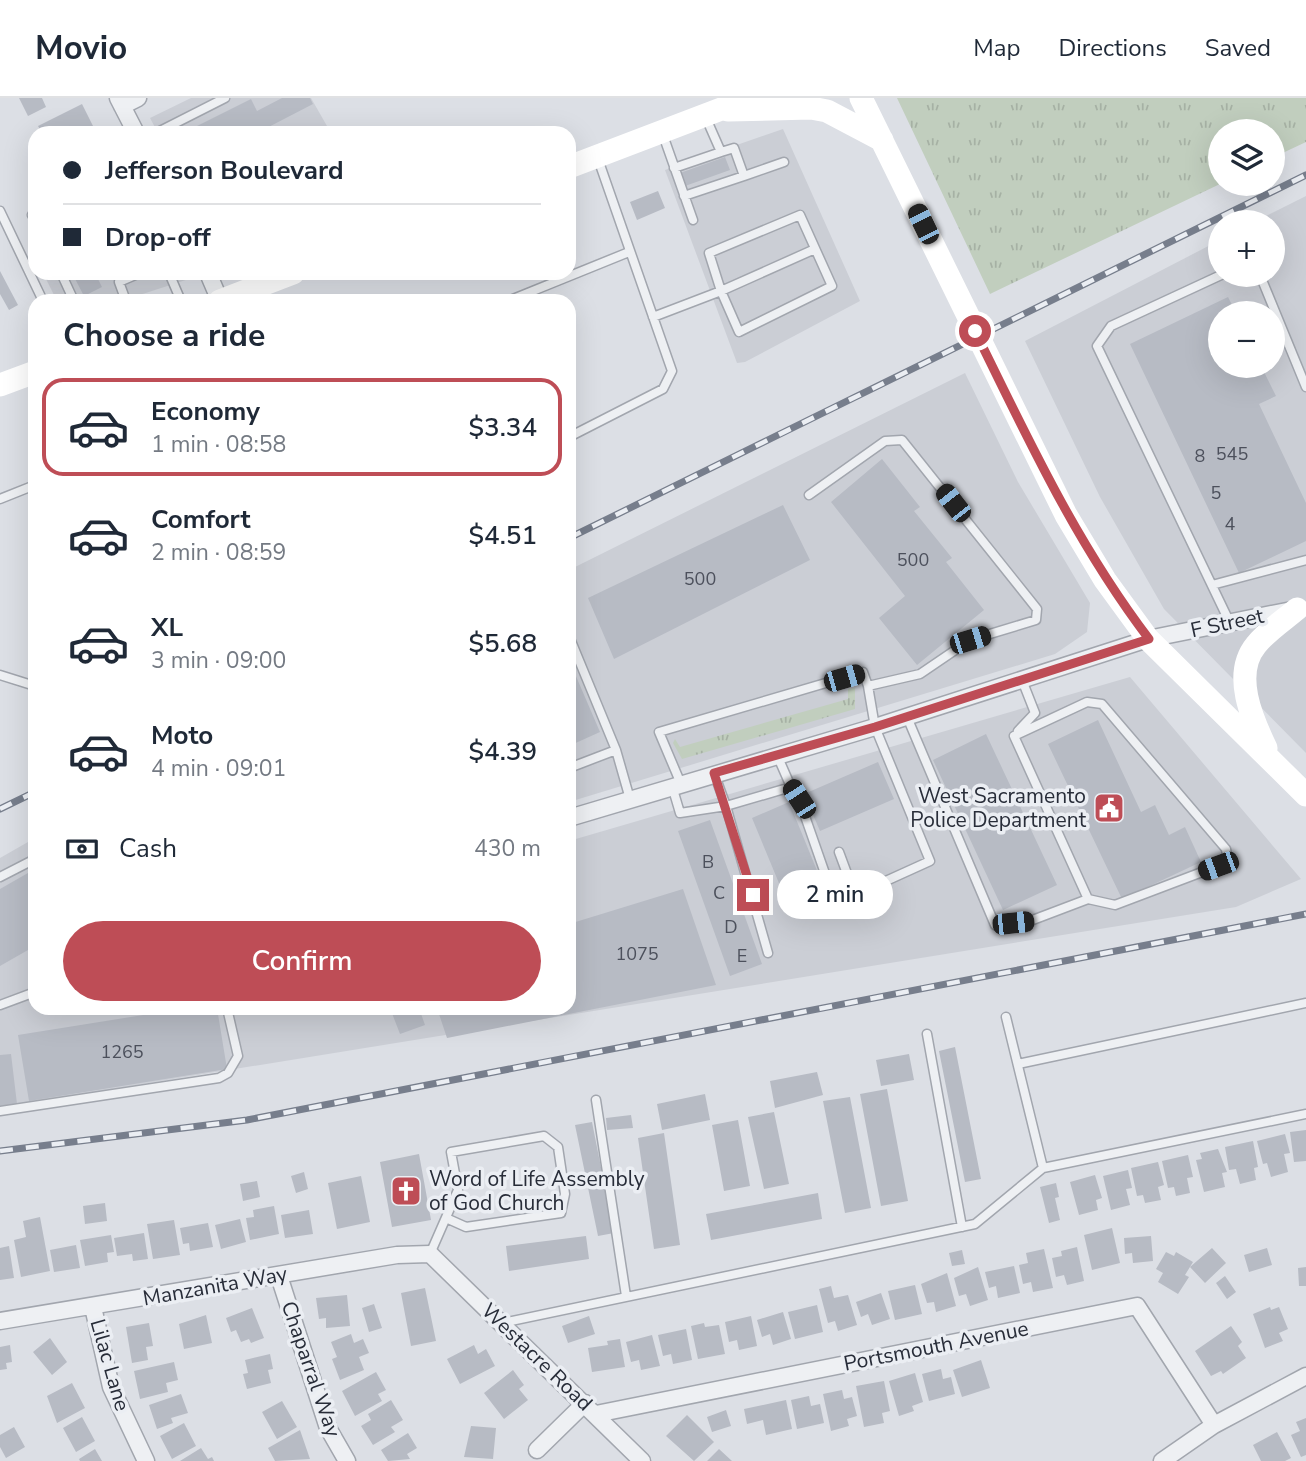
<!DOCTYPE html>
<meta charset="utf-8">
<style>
body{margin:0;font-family:"Nunito Sans",sans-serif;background:#f2f2f3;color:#1f2937;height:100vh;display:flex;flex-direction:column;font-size:26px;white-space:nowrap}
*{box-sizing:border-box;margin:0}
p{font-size:23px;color:#747a83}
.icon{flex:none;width:38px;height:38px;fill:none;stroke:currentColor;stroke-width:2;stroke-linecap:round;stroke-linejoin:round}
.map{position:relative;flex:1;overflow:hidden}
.panel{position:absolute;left:28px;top:196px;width:548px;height:721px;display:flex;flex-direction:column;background:#fff;border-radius:21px;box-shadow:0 7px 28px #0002}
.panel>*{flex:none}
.banner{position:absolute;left:28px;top:28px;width:548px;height:154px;border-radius:21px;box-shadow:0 7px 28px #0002;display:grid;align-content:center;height:154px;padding:0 35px;background:#fff}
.fabs{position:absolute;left:1208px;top:21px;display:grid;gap:14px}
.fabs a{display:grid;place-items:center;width:77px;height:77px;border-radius:50%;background:#fff;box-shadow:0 7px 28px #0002;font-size:35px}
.end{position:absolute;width:32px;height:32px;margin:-16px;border:9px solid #be4d56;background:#fff;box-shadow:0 0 0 4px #fff}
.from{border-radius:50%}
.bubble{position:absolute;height:49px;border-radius:24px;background:#fff;box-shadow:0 7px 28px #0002;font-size:23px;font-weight:600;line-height:49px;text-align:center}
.car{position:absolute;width:21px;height:42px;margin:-21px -10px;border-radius:9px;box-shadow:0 0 5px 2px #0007;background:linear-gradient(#222 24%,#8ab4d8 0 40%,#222 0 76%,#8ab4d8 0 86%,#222 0)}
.banner b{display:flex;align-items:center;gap:24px;height:66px;font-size:26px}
.banner b+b{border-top:2px solid #e0e1e3}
.banner i{width:18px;height:18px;background:#1f2937}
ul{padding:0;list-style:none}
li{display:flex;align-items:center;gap:21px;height:98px;margin:0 14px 10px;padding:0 21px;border:4px solid transparent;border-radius:21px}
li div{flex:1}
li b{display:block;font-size:26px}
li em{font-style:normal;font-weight:600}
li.active{border-color:#be4d56}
li>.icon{width:63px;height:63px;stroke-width:1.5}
h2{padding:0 35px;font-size:32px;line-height:84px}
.pay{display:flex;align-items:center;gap:18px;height:77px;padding:0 35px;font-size:26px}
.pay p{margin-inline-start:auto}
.action{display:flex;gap:14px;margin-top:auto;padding:14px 35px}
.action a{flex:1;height:80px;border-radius:42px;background:#be4d56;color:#fff;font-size:28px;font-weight:600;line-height:80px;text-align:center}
header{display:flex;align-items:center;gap:42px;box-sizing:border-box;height:98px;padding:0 35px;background:#fff;border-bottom:2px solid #e0e1e3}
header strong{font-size:33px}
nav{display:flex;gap:38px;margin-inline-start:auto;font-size:24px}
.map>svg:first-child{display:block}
.built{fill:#cbced5;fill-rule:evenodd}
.grass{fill:url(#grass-tufts)}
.building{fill:#b7bbc4}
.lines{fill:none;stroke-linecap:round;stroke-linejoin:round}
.service-casing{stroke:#a2a6ae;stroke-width:11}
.minor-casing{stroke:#a2a6ae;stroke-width:19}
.service{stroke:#eef0f3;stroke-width:8}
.minor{stroke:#eef0f3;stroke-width:16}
.secondary{stroke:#fff;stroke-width:23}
.rail-casing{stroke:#777e8c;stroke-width:7}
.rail{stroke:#ebeef3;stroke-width:4.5;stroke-dasharray:13;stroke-linecap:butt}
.route{stroke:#be4d56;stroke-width:9}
.labels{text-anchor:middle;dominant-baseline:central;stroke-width:7;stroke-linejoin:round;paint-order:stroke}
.number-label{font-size:18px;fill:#4c505c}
.street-label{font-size:21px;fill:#282d39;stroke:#ebeef3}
.poi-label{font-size:21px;fill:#282d39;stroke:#ebeef3;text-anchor:end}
</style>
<header>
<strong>Movio</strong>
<nav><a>Map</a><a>Directions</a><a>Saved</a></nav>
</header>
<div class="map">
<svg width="1306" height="1363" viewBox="0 0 1306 1363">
<defs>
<pattern id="grass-tufts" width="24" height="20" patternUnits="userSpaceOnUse" patternTransform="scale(1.75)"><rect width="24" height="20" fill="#c1cebe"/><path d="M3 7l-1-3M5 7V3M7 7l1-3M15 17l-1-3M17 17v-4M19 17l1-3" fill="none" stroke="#a6b1a4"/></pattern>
</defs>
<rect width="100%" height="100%" fill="#dcdfe5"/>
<!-- built -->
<path class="built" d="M191,0h120l20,35h-173l-8,-15z
M783,31l77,172 -115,61 -8,1 -72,-193z
M1306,98v557l-142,-144 -64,-112 -75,-156 195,-101v35h52v-53h-18zM1220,215h52v53h-52z
M43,175h148l1,5 -71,23h-64z
M965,275l53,109 72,121 -3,29 -32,22 -486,148v-232z
M1130,579l171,202 -65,28 -1236,200v-249l35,-20v170h534v-167z"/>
<!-- grass -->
<path class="grass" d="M897,0h409v44l-34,16v-27h-52v53l-230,110z
M855,590v21l-173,50 -9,-16 2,-4 5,8 168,-48v-10z"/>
<!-- building -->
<path class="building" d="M19,0h23l4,9 -18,9z
M282,0h28l3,6 -56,29h-74l68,-34 6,12z
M82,6l12,24 -11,5h-41l-4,-7z
M725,59l5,13 -45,16 -5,-13z
M658,93l7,17 -28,12 -7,-18z
M0,173l18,34 -9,5 -9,-16z
M72,175h23l7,14 -18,9z
M1228,199l8,16h-16v53h41l15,30 -17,8 47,99v38l-67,32 -109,-229z
M882,361l38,48 -6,4 38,47 -6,4 38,48 -67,55 -38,-47 26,-22 -74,-94z
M783,407l27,55 -196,99 -26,-61z
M569,562l31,72 -31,14z
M1098,622l43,92 14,-7 14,30 16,-8 16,35 -79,37 -74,-155z
M986,636l71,151 -54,25 -70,-150z
M878,664l16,37 -74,32 -16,-37z
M789,704l29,71 -37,15 -29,-70z
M710,722l52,144 -32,12 -52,-145z
M35,771v77l-35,20v-77z
M683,791l33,96 -269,53 -10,-30h132v-84z
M187,910h30l10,61 -198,32 -11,-66z
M390,910h29l6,17 -25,9z
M955,949l26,132 -16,3 -26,-131z
M11,956l6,50 -17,2v-51z
M909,956l5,26 -33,6 -5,-26z
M817,974l6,23 -48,13 -5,-27z
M887,991l21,112 -27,5 -21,-112z
M705,996l5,26 -48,10 -5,-26z
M850,999l21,111 -26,5 -22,-112z
M774,1014l15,72 -25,5 -16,-72z
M631,1017l2,13 -26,2 -1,-12z
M738,1022l12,66 -26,5 -12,-66z
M592,1024l22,111 -16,3 -23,-111z
M1306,1032v31l-12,1 -4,-30z
M664,1035l16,112 -26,4 -16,-111z
M1285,1036l5,19 -6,1 4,18 -17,5 -4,-14 -4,1 -6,-23z
M1253,1043l5,26 -4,1 2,12 -16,4 -4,-15 -7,1 -4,-23z
M1218,1051l9,23 -5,1 3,14 -21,5 -8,-32 6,-1 -2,-6z
M419,1056l12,66 -39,7 -12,-65z
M1188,1057l5,22 -6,1 3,15 -14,3 -2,-9 -6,1 -6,-27z
M1158,1064l6,23 -6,2 3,13 -16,3 -2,-8 -6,1 -6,-28z
M1128,1072l4,18 -6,1 4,16 -19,5 -8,-34z
M304,1074l4,17 -12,4 -5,-17z
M1095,1077l7,23 -6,2 2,10 -19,5 -9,-33z
M361,1078l9,46 -33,7 -9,-46z
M257,1083l3,16 -17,4 -3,-17z
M1056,1085l3,14 -4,1 5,22 -11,3 -9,-36z
M818,1095l4,26 -111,21 -5,-26z
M105,1105l2,18 -22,3 -2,-18z
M274,1108l5,28 -29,6 -4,-22 8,-1 -1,-7z
M309,1112l4,24 -28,4 -4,-23z
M40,1119l10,54 -29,6 -7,-37 12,-3 -3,-16z
M240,1121l6,23 -25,7 -6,-24z
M174,1122l6,35 -27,4 -6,-35z
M208,1125l5,24 -23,4 -1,-8 -6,1 -3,-16z
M1112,1130l8,35 -28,7 -8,-35z
M144,1135l4,26 -15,2 -1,-7 -15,2 -3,-18z
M111,1137l3,17 -7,1 1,9 -23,4 -5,-26z
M586,1138l3,23 -80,12 -3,-25z
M1151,1138l2,25 -20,2 -1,-10 -7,1 -1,-16z
M76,1147l4,23 -26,4 -4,-22z
M9,1148l5,32 -14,2v-32z
M1077,1149l7,34 -17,4 -3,-10 -8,2 -4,-19 10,-2 -1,-5z
M1212,1150l14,15 -21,20 -15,-16z
M1267,1150l5,17 -23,7 -5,-17z
M1044,1151l9,39 -20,4 -2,-10 -8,2 -4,-19 9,-2 -2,-10z
M962,1152l3,14 -13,2 -3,-13z
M1166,1154l8,4 2,-4 17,10 -8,13 4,2 -11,17 -20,-12 5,-9 -7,-4z
M1014,1168l6,27 -22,5 -2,-12 -7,2 -4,-16z
M978,1169l10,33 -18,6 -4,-12 -7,2 -5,-18z
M1306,1169v19h-7l-1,-18z
M947,1175l9,33 -20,6 -2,-10 -7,1 -6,-19z
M1225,1178l11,16 -9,7 -11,-16z
M915,1187l7,29 -27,6 -7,-29z
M831,1188l3,12 14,-3 9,30 -19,6 -3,-10 -7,2 -9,-34z
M425,1190l11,53 -25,5 -10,-53z
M881,1195l9,26 -18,6 -4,-11 -7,3 -5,-15z
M347,1197l3,31 -24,2v-10l-7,1 -3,-21z
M374,1206l8,24 -13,4 -7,-24z
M817,1207l6,27 -28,7 -7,-27z
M1270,1209l1,3 8,-3 9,22 -9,4 4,8 -18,7 -12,-34z
M252,1210l12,30 -13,5 -2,-4 -8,3 -5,-12 -5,2 -5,-14z
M783,1214l8,27 -18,6 -3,-11 -8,3 -5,-17z
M206,1217l6,28 -28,6 -5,-25z
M589,1218l6,18 -27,9 -6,-17z
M751,1218l6,30 -18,4 -2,-10 -8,2 -4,-20z
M149,1225l4,23 -7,1 2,13 -16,3 -6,-36z
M704,1225l1,4 14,-2 6,29 -27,5 -7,-33z
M1231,1228l11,16 -4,4 8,12 -23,16 -2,-3 -10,5 -16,-25z
M686,1231l6,31 -19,4 -2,-10 -8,2 -5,-21z
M351,1236l3,9 9,-4 6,14 -10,4 5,13 -24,10 -8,-21 5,-2 -6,-15z
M652,1237l8,31 -19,4 -2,-10 -8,2 -5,-20z
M50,1240l17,24 -15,13 -19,-23z
M620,1241l5,28 -33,5 -4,-24 20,-3 -1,-4z
M10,1247l2,17 -6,1 1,6 -7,1v-23z
M474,1247l4,9 8,-5 9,17 -35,18 -13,-25z
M270,1256l3,15 -5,1 3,13 -24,6 -4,-15 5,-1 -3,-13z
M981,1262l9,28 -28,9 -9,-27z
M174,1264l4,18 -12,3 2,9 -28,7 -6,-28z
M941,1271l2,10 8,-2 4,17 -26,7 -7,-27z
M513,1272l11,15 -5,4 9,11 -24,19 -20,-26z
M376,1274l10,18 -8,4 4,7 -27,15 -13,-25z
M915,1275l8,29 -11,4 2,5 -15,5 -10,-35z
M884,1283l6,30 -8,2 2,10 -20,4 -8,-41z
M72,1285l13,25 -28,15 -10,-27z
M842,1292l2,9 8,-2 5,19 -10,3 2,7 -18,5 -8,-37z
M181,1296l7,19 -17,5 2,5 -16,6 -8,-24z
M809,1298l2,10 9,-2 4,19 -27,6 -6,-29z
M391,1302l12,20 -12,7 4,5 -22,13 -12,-19 10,-6 -3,-6z
M786,1302l6,29 -26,6 -3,-15 -16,4 -3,-15z
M282,1303l15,26 -20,12 -15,-27z
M726,1312l5,16 -19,6 -5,-15z
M687,1317l27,27 -20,19 -28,-25z
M82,1319l13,24 -19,11 -13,-24z
M1306,1320v37l-5,2 -10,-22 9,-4 -4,-9z
M184,1325l12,23 -24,13 -12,-23z
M471,1328l25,2 -3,31 -29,-2z
M14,1329l11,20 -19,11 -6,-11v-12z
M300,1332l10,29 -35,2 -7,-13z
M1277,1334l14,26 -6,3h-24l-8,-16z
M408,1335l9,15 -10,6 3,5 -22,2 -7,-11z
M201,1350l7,11 4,-2 2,4h-34z
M95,1351l7,12h-22l-1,-2z
M719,1351l13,12h-25z"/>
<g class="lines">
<!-- service casing -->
<g class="service-casing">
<path id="service" d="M156,35l69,-35
M663,37l30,85
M674,70l47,-16
M744,78l40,-14
M684,98l60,-20 -10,-28 -13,4 -15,-34
M0,113l43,90
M32,117l3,5
M61,175l13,28
M169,175l12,28
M1221,177l-110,51 -14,20 133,277
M1260,177l46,112
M126,203l-7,-19 21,-9
M508,203l121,-49
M653,219l68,-26 18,41 93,-46 -32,-71 -91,38 12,38 94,-42
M569,339l94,-48 9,-18 -74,-212
M809,397l76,-54 17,-1 135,169 -1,11 -66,20 -50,34 -52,12 7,41 55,134 -75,34 -16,-43
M0,401l35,-14
M35,456v1
M1212,487l94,-25
M569,538l47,114 14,49
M0,577l35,11
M907,619l88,208 35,-4 58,-22 -74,-163
M1018,633l17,-18 -13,-33
M1014,638l73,-34 15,2 124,145 1,6 -9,11 -103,39 -27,-6
M569,670l47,-18
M714,675l12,33 65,-19 -14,-32
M681,686l-22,-52 204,-60 5,14
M672,688l8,27 46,-7 42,147
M791,689l8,12 29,83 -37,13
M0,779l35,-18
M0,907l35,-13
M927,936l35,193
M1018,966l288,-61
M596,1002l30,196
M0,1013l219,-33 9,-5 10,-17 -11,-48
M1043,1070l263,-54
M430,1156l28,-64 -7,-38 93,-16 14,11 7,47 -4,19 -95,14 -20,-9
M502,1225l473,-99 68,-56 -37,-151"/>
</g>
<!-- minor casing -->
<g class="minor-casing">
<path id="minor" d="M118,0l18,35
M122,8l16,-8
M208,175l12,28
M569,720l306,-91 273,-88 144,-29
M279,1178l49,152 19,33
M93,1209l18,80 35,74
M0,1223l397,-66 33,-1 212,207
M596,1316l541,-108 77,119
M537,1352l48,-47
M1162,1363l52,-36 92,-49"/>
</g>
<!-- service -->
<use href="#service" class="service"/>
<!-- minor -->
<use href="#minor" class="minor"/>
<!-- secondary -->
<path class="secondary" d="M861,0l205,417 39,65 43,59 158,156
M728,12l83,-2 16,3 55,29
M569,69l181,-69
M220,203l73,-28
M0,287l35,-13
M1266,650c-14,-29 -34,-74 -10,-103 11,-14 28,-25 41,-36"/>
<!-- rail casing -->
<g class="rail-casing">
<path id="rail" d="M569,440l737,-363
M0,711l35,-17
M0,1053l247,-31 1059,-206"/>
</g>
<!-- rail -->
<use href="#rail" class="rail"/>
</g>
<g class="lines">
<!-- route -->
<path class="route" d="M753,797l-39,-122 161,-46 274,-88c-73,-96 -121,-200 -174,-308"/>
</g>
<!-- icons -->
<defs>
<g id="civic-square" transform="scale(1.575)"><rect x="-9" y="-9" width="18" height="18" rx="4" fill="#be4d56" stroke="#ebeef3"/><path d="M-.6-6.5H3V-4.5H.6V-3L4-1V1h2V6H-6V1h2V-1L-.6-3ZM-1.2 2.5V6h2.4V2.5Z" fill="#fff"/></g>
<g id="church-square" transform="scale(1.575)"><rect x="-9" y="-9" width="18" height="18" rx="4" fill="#be4d56" stroke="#ebeef3"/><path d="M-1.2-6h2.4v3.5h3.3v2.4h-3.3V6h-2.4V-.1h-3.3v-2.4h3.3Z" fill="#fff"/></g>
</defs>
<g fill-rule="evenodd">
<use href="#civic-square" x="1109" y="710"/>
<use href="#church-square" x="406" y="1093"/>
</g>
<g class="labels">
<!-- number labels -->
<g class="number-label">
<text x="1232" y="356">545</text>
<text x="1200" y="358">8</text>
<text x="1216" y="395">5</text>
<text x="1230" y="426">4</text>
<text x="913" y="462">500</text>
<text x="700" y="481">500</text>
<text x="708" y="764">B</text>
<text x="719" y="795">C</text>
<text x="731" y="829">D</text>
<text x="637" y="856">1075</text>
<text x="742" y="858">E</text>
<text x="122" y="954">1265</text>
</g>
<!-- street labels -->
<g class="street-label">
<text transform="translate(1227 525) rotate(-12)">F Street</text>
<text transform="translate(215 1188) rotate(-10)">Manzanita Way</text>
<text transform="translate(936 1248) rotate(-11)">Portsmouth Avenue</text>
<text transform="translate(537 1259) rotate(44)">Westacre Road</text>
<text transform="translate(110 1267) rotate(74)">Lilac Lane</text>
<text transform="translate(311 1271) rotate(71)">Chaparral Way</text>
</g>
<!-- poi labels -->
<g class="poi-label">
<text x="1086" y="698">West Sacramento<tspan x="1086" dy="24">Police Department</tspan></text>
<text x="429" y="1081" text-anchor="start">Word of Life Assembly<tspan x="429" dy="24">of God Church</tspan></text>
</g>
</g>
</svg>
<div class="fabs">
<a><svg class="icon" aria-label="layers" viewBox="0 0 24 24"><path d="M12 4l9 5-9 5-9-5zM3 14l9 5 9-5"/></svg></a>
<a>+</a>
<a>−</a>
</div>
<i class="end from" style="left:975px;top:233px"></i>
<i class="end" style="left:753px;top:797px"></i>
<div class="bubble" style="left:777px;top:772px;width:116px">2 min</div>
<i class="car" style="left:923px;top:126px;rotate:334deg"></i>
<i class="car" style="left:953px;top:405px;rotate:322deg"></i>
<i class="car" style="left:970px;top:542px;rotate:73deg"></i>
<i class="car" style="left:844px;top:580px;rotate:74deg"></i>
<i class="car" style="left:799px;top:701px;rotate:327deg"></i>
<i class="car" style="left:1218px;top:768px;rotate:250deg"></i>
<i class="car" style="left:1013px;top:825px;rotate:84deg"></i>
<div class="banner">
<b><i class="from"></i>Jefferson Boulevard</b>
<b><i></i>Drop-off</b>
</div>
<section class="panel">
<h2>Choose a ride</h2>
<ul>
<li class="active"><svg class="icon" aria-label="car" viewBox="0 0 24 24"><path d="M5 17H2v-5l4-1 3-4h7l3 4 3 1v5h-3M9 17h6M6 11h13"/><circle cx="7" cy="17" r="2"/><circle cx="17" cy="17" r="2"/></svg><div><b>Economy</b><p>1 min · 08:58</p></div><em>$3.34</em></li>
<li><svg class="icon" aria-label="car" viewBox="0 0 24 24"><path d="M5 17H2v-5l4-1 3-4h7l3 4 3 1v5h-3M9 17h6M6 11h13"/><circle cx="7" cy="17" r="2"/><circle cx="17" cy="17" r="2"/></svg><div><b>Comfort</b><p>2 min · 08:59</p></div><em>$4.51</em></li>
<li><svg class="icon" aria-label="car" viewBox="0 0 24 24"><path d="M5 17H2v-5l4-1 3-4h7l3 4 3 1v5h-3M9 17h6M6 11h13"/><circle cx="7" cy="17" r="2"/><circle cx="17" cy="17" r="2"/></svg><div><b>XL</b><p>3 min · 09:00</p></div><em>$5.68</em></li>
<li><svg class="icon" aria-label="car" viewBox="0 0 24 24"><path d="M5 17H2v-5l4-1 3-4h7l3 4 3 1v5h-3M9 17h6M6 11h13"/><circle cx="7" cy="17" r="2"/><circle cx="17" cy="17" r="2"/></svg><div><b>Moto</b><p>4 min · 09:01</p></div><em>$4.39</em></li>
</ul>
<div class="pay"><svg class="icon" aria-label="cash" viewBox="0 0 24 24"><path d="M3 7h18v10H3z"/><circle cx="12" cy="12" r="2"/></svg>Cash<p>430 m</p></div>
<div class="action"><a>Confirm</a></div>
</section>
</div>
